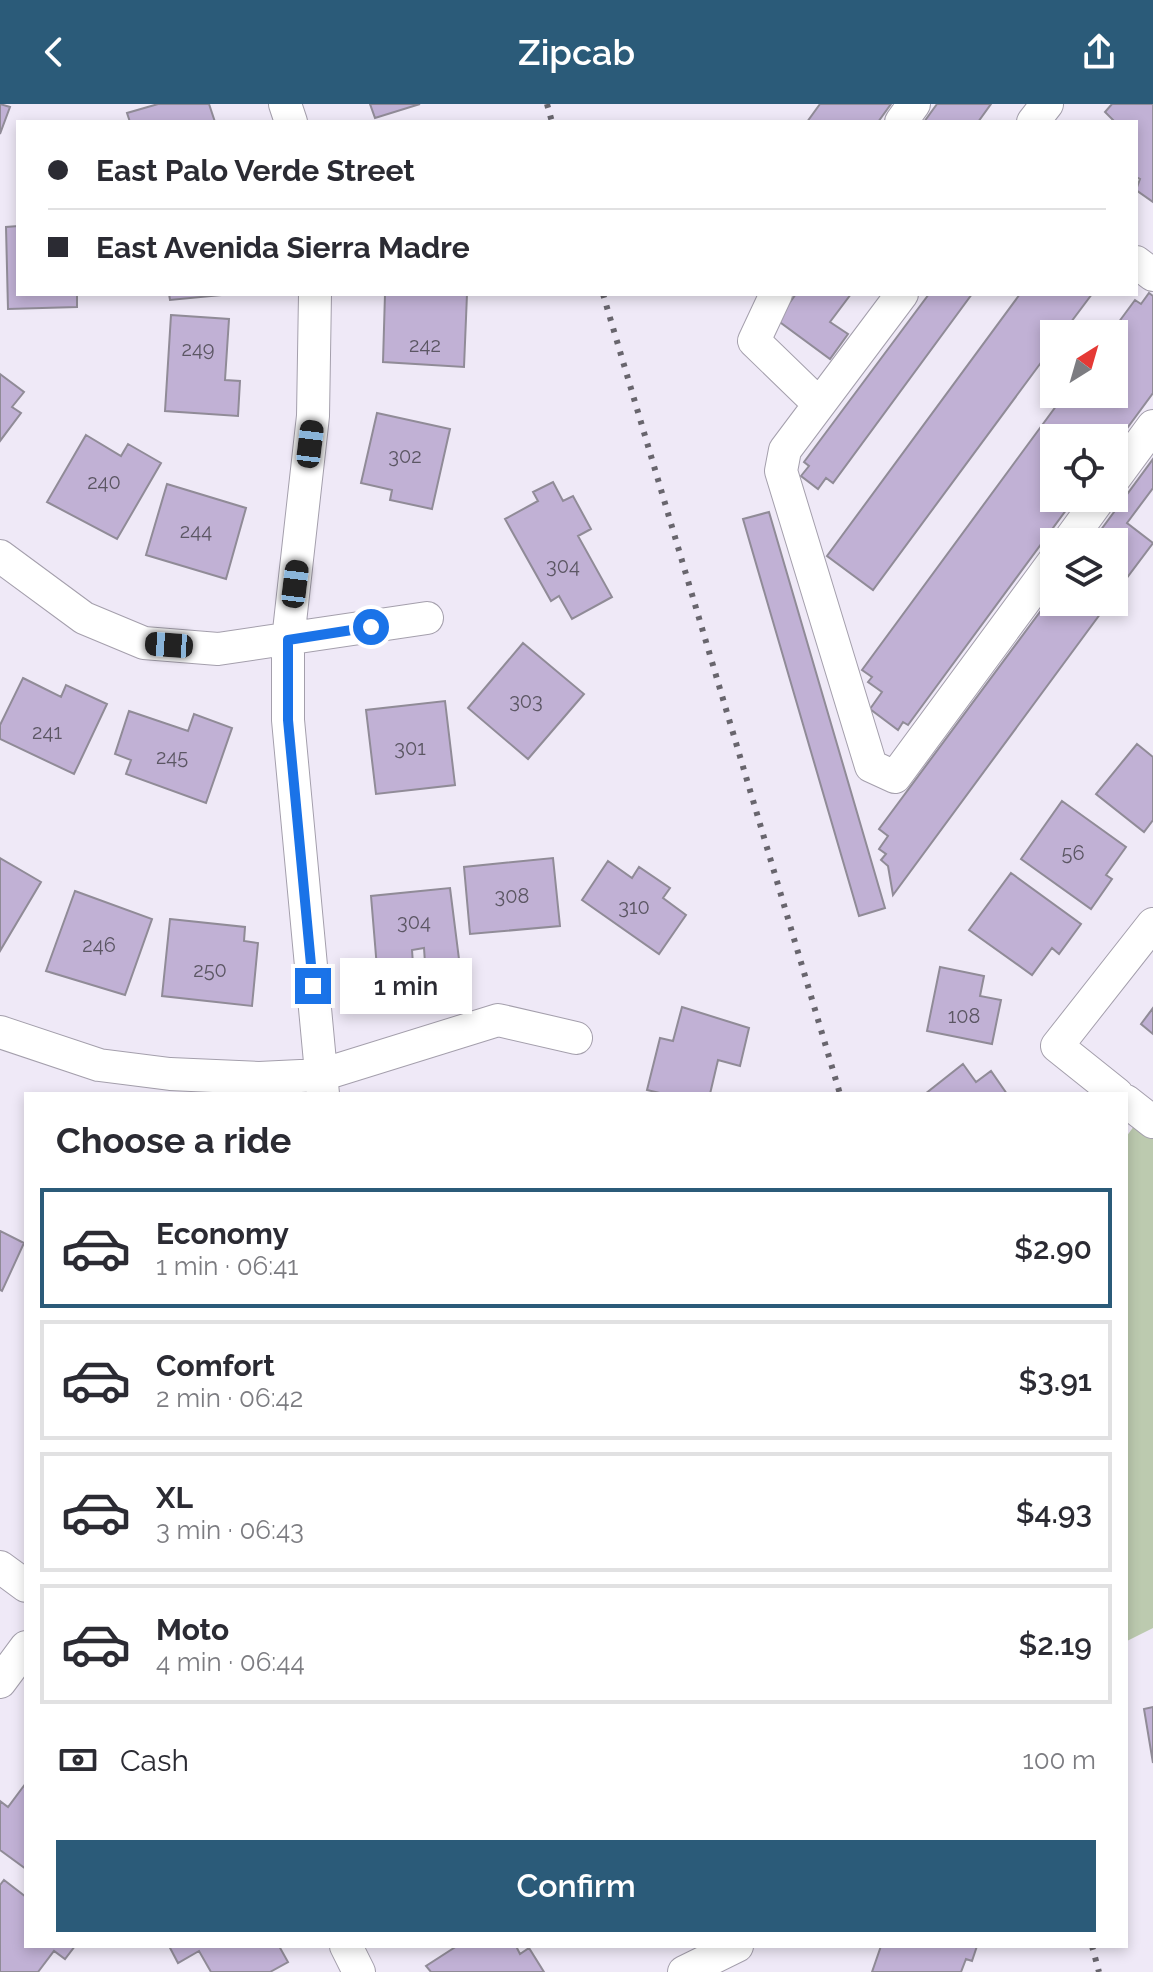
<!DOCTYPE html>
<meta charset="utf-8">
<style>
body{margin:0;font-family:Raleway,sans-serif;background:#f2f2f3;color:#2b2b33;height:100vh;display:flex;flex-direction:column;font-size:30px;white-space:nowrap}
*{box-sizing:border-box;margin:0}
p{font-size:26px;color:#7c7c81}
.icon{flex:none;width:44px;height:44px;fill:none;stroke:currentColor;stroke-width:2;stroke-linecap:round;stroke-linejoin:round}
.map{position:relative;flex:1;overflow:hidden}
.details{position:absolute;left:24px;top:988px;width:1104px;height:856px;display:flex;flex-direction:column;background:#fff;border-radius:0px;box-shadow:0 4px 12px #0003}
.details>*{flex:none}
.top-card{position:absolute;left:16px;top:16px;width:1122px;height:176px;border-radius:0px;box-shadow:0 4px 12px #0003;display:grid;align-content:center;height:176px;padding:0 32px;background:#fff}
.needle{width:52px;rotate:37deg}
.buttons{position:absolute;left:1040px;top:216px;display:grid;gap:16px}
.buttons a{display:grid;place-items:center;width:88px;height:88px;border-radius:0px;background:#fff;box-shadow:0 4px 12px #0003;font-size:40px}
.end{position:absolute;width:36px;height:36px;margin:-18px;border:10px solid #1a73e8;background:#fff;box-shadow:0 0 0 4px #fff}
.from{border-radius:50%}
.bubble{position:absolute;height:56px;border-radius:0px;background:#fff;box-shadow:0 4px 12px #0003;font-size:26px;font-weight:600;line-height:56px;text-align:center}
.car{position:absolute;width:24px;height:48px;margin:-24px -12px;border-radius:10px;box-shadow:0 0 6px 2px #0007;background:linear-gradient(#222 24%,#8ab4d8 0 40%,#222 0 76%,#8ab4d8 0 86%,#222 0)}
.top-card b{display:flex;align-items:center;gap:28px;height:76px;font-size:30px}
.top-card b+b{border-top:2px solid #e1e1e2}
.top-card i{width:20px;height:20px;background:#2b2b33}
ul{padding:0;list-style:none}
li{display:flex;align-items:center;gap:24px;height:120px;margin:0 16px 12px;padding:0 16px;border:4px solid #e1e1e2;border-radius:0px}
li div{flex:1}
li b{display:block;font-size:30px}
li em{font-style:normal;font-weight:600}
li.on{border-color:#2b5b79}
li>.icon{width:72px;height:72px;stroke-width:1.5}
h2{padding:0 32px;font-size:36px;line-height:96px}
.pay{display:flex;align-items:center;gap:20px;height:88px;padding:0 32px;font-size:30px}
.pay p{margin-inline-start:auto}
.button{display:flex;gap:16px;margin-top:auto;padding:16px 32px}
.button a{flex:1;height:92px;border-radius:0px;background:#2b5b79;color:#fff;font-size:32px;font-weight:600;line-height:92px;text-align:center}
header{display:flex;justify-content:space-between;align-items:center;height:104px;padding:0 32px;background:#2b5b79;color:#fff;font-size:36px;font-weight:600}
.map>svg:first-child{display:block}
.green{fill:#bccaaf}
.building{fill:#c1b1d5;stroke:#908b97;stroke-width:2}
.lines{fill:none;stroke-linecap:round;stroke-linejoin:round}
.minor-casing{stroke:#a49fac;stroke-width:34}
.minor{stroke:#fff;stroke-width:32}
.rail{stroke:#68656d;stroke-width:6;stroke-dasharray:4 8;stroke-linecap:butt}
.route{stroke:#1a73e8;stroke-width:10}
.labels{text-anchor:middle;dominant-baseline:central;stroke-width:8;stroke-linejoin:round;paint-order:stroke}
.number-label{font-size:20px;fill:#5b5663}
</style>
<header><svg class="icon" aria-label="back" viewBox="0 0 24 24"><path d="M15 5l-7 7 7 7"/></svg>Zipcab<svg class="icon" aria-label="share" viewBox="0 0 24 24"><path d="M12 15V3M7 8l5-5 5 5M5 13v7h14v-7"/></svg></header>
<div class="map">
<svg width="1153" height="1868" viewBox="0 0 1153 1868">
<rect width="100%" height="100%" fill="#efe9f7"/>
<!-- green -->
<path class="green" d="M1143,1010l10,8v506l-26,13 -1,6v-510z"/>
<!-- building -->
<path class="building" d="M0,0l10,3 -10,27z
M158,0h51l6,18h-85l-3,-9z
M370,0h50l-45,14z
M820,0h71l-13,18h-71z
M937,0h54l-13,18h-54z
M1112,0h41v98l-17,-12 4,-11 -4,-2v-55h-21l-10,-10z
M18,122v68h59v13l-69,2 -2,-82z
M1149,189l4,3v97l-39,53v-8h-60v60h21l-167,227 -5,-3 -5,8 -28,-21 12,-17 -14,-10 4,-5 -10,-7 203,-276h49v-60h-4l25,-34 6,4z
M169,190h63l-62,6z
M385,190h82l-3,73 -81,-5z
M796,190h55l-21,28 18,12 -18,25 -53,-39z
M929,190h43l-139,189 -7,-5 -8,11 -17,-13 8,-10 -5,-4z
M1020,190h72l-30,40h-8v11l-181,245 -46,-34z
M171,211l58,4 -4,61 15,1 -2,35 -73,-5z
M0,270l24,18 -12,15 9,6 -21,28z
M377,309l73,16 -18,80 -42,-9 2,-10 -31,-7z
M86,331l35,21 7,-12 33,19 -44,76 -70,-37z
M1153,355v29l-26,35 26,20 -39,52v-53h-22z
M553,378l10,19 10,-5 18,33 -13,7 34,61 -40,22 -13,-23 -8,5 -46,-82 33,-18 -5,-9z
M167,380l79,24 -20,71 -80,-24z
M769,408l116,396 -26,8 -116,-397z
M1054,489v9h55l-216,293 -5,-29 -7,-6 5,-6 -7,-5 9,-13 -9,-7z
M523,539l61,51 -56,65 -60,-51z
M23,574l38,19 5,-12 41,19 -33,70 -74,-35v-14z
M445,597l10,84 -79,9 -10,-84z
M129,607l59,20 6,-17 38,14 -26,75 -80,-29 5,-14 -16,-6z
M1137,640l16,13v63l-9,12 -48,-38z
M1062,697l64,46 -20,28 6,4 -21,30 -70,-50z
M0,754l41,24 -41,69z
M553,754l7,68 -90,8 -6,-67z
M608,757l24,17 7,-11 31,21 -7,10 23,17 -27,39 -77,-54z
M1011,769l70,51 -22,30 -7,-6 -20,27 -63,-45z
M450,784l9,71 -34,4 -1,-15 -12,2 1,14 -36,4 -6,-72z
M75,787l77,28 -27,76 -79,-24z
M170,815l75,8 -1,14 14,2 -6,63 -90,-10z
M940,863l44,9 -4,20 21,4 -9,44 -65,-13z
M682,903l67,21 -9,38 -22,-6 -8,34h-46l-17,-4 13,-52 13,3z
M1153,904v26l-12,-10z
M963,960l13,18 15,-11 16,23h-82z
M0,1127l24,12 -22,48 -2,-1z
M1153,1603v56l-9,-54z
M26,1679v86l-26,-19v-49l8,6z
M4,1776l22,17v49h49l-10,13 -11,-8 -16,21h-38v-87z
M169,1842h110l9,16 -18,10h-59l-12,-21 -21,12z
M457,1842h59l4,8 9,-6 15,24h-113l-5,-6z
M881,1842h96l-5,15 -6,-2 -5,13h-89z"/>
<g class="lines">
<!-- minor casing -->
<g class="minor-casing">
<path id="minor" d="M285,0l6,18
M901,18l13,-18
M1033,18l14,-18
M1136,158l17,13
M315,190l-2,122 -25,224v80l35,374
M776,190l-22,47 65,63
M902,190l-117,156 -4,21 90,295 24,11 159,-216
M1114,375l39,-53
M1068,438l32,-44
M0,452l84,62 60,25 74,6 209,-31
M0,928l99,33 71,9 89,4 62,-3 177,-55 78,18
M1117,990l-60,-48 96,-122
M1126,997l27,21
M0,1463l26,19
M0,1578l26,-35
M346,1842l13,26
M684,1868l53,-26"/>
</g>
<!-- minor -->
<use href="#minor" class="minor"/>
<!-- rail -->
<path class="rail" d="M547,0l5,18
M603,190l237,800
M1092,1842l7,26"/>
</g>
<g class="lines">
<!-- route -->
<path class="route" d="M313,882l-25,-266v-80l83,-13"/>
</g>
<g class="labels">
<!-- number labels -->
<g class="number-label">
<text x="425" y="241">242</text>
<text x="198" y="245">249</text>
<text x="405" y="352">302</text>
<text x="104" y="378">240</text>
<text x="196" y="427">244</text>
<text x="563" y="462">304</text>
<text x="526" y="597">303</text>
<text x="47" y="628">241</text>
<text x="410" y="644">301</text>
<text x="172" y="653">245</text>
<text x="1073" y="749">56</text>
<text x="512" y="792">308</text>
<text x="634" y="803">310</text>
<text x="414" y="818">304</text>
<text x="99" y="841">246</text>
<text x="210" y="866">250</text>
<text x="964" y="912">108</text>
</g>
</g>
</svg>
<div class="buttons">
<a><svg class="needle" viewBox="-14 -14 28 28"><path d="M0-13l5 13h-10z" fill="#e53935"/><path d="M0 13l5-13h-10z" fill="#7c7c81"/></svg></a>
<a><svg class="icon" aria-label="locate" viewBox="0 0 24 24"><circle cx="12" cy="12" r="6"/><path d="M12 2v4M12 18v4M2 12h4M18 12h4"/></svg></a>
<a><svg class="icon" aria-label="layers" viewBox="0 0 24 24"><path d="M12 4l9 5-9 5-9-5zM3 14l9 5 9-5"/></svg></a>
</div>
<i class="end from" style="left:371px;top:523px"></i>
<i class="end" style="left:313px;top:882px"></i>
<div class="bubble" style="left:340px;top:854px;width:132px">1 min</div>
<i class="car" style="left:310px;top:340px;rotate:7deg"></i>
<i class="car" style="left:295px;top:480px;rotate:7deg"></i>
<i class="car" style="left:169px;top:541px;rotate:274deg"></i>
<div class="top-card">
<b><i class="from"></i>East Palo Verde Street</b>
<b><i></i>East Avenida Sierra Madre</b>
</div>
<section class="details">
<h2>Choose a ride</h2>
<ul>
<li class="on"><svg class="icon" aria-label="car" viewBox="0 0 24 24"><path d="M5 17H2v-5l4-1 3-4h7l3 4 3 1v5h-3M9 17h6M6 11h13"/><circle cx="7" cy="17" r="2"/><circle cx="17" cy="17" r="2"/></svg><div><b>Economy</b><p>1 min · 06:41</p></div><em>$2.90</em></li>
<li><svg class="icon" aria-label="car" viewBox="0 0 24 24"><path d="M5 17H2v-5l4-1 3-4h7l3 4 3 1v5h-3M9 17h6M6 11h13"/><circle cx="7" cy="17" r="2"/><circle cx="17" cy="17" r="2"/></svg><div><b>Comfort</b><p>2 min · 06:42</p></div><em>$3.91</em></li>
<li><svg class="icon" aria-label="car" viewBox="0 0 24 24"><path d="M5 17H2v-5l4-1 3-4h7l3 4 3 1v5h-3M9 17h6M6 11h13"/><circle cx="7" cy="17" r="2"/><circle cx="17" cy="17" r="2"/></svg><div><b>XL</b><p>3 min · 06:43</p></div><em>$4.93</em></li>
<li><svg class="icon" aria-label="car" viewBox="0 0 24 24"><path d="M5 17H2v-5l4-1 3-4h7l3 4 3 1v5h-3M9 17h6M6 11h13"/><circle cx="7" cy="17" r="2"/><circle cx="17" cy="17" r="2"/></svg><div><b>Moto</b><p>4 min · 06:44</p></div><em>$2.19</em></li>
</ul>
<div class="pay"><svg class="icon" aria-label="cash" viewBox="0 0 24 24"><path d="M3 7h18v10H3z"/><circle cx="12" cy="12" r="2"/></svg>Cash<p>100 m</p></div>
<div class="button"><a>Confirm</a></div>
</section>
</div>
